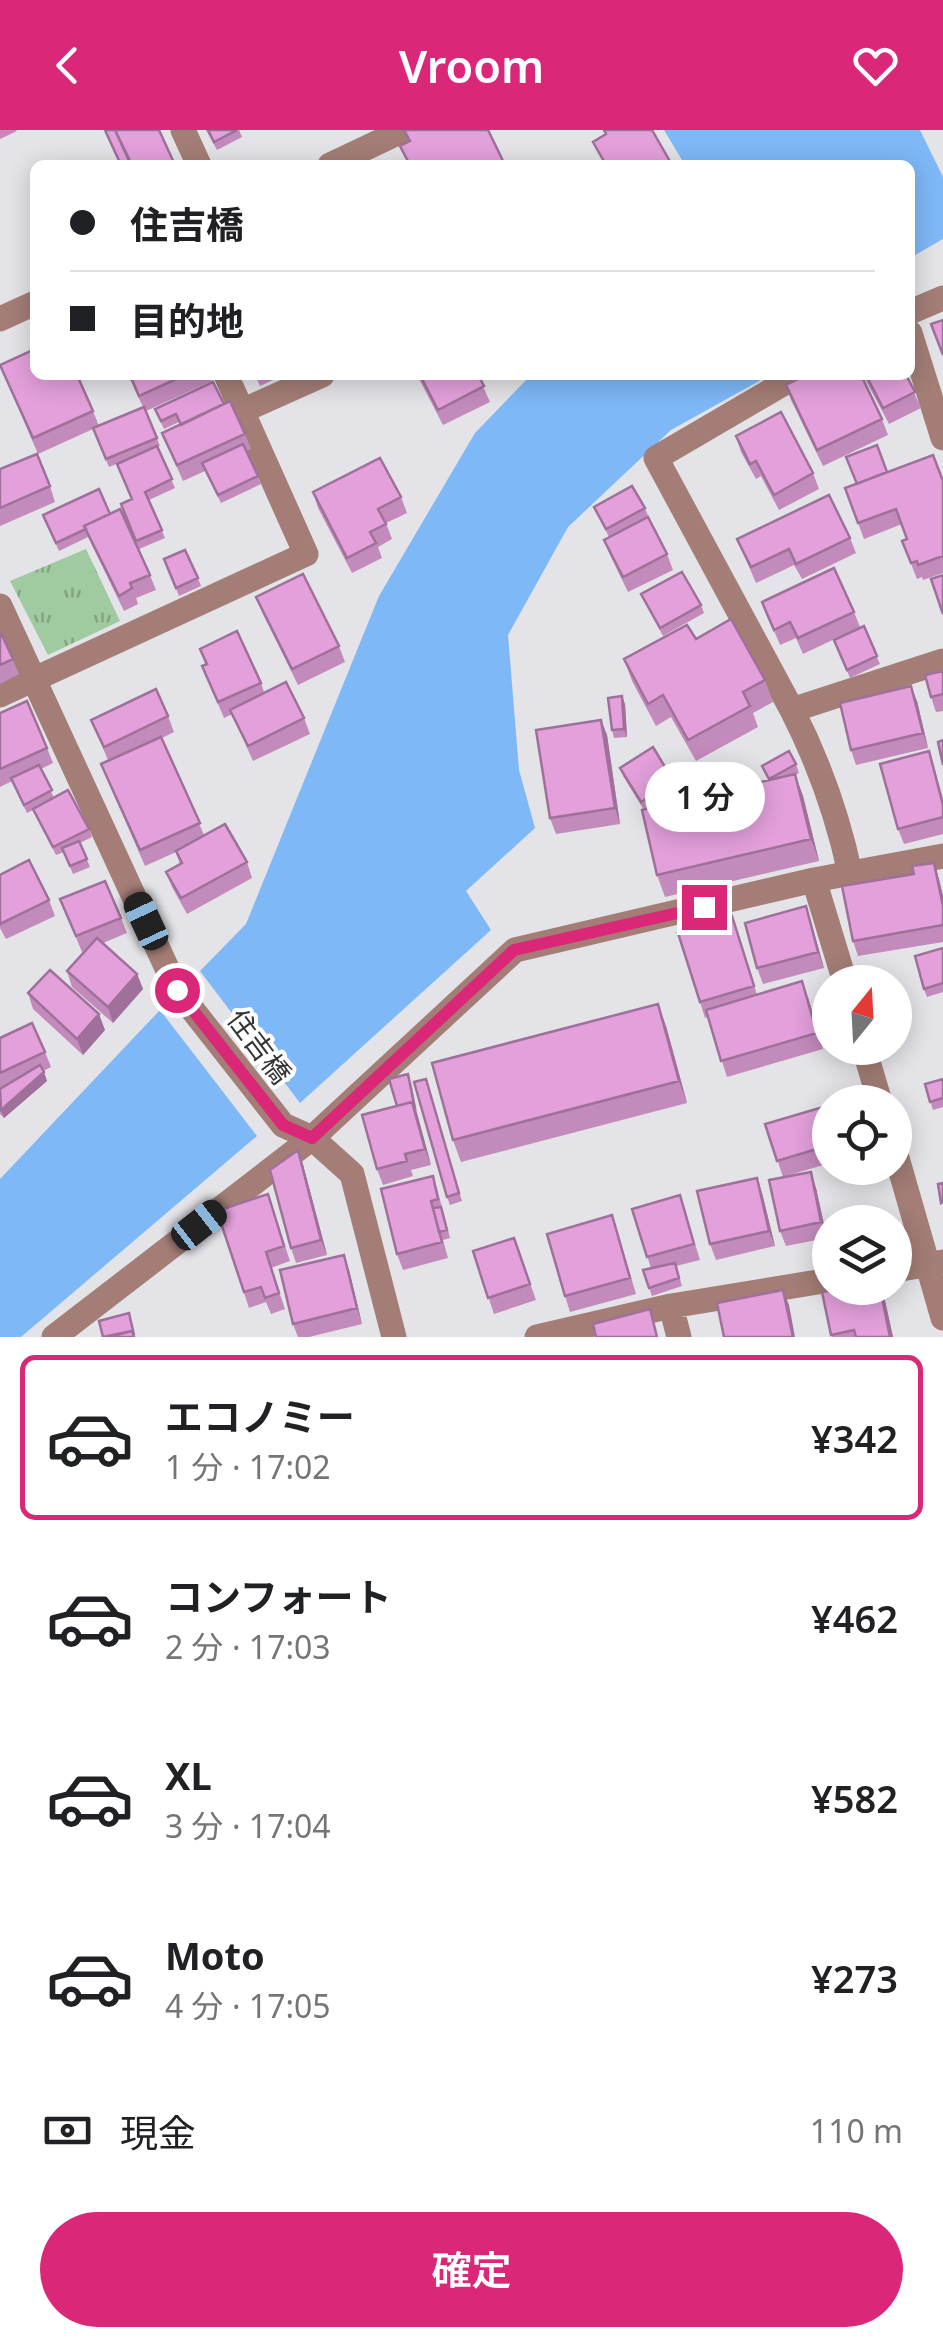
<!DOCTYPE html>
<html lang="ja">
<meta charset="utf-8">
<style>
body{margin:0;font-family:"Noto Sans","Noto Sans JP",sans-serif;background:#f2f2f2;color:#202124;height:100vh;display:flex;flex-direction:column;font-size:38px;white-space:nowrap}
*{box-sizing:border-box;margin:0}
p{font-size:32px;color:#757577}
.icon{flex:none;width:55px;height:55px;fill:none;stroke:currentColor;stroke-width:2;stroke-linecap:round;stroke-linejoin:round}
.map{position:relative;height:1207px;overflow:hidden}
.side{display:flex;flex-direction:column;background:#fff;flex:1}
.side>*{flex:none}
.hud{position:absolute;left:30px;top:30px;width:885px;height:220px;border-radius:15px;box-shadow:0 5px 25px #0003;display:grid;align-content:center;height:220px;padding:0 40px;background:#fff}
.needle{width:65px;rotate:18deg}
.controls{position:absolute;left:812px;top:835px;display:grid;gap:20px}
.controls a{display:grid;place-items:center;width:100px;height:100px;border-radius:50%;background:#fff;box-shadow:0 5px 25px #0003;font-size:50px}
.end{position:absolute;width:45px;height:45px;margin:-22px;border:12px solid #db2777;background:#fff;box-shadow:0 0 0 5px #fff}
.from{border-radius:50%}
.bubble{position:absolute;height:70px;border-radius:35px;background:#fff;box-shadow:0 5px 25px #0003;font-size:32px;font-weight:600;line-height:70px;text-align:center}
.car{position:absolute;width:30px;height:60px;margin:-30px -15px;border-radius:12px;box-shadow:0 0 8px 2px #0007;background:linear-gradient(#222 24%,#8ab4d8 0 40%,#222 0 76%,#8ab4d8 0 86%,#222 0)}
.hud b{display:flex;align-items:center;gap:35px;height:95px;font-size:38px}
.hud b+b{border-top:2px solid #e0e0e0}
.hud i{width:25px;height:25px;background:#202124}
ul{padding:18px 0 0;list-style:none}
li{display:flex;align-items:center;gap:30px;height:165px;margin:0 20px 15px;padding:0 20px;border:5px solid transparent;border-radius:15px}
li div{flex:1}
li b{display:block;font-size:38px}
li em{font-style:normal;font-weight:600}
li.current{border-color:#db2777}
li>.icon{width:90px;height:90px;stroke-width:1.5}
.pay{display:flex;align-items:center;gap:25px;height:110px;padding:0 40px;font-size:38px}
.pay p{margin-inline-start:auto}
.action{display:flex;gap:20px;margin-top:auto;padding:20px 40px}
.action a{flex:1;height:115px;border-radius:60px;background:#db2777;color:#fff;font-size:40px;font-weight:600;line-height:115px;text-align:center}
header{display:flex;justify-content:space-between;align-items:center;height:130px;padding:0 40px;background:#db2777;color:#fff;font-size:45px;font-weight:600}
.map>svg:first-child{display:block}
.park{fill:url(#park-tufts)}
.water{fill:#7eb8f7}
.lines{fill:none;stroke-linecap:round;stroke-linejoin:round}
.minor{stroke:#a37d76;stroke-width:25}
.wall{fill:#c38abc}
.shaded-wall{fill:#9f7099}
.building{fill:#e3a0db;stroke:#9f7099;stroke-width:2.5}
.route{stroke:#db2777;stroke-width:12}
.labels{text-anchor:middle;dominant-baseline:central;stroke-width:8;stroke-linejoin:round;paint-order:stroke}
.street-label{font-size:28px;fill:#343436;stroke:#fff}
</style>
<header><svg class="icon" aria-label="back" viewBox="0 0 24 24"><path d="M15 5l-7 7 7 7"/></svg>Vroom<svg class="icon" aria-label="heart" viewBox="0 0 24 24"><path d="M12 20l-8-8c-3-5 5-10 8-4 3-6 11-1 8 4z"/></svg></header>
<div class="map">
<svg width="943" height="1207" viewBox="0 0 943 1207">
<defs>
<pattern id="park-tufts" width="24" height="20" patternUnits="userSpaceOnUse" patternTransform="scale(2.5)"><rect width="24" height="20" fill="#a0ca9f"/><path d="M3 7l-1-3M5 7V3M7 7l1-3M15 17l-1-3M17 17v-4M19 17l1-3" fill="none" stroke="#83a582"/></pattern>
</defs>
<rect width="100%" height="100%" fill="#e3e3e8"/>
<!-- park -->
<path class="park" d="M86,419l34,72 -72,34 -38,-74z"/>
<!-- water -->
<path class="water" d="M664,0h256l23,47v62l-33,19v-93h-225z
M531,245h239l-99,55 -103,97 -60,108 11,135 16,58 -69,63 25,39 -191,173 -100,-132 46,-47 133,-328 96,-163z
M160,880l97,126 -236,201h-21v-158z"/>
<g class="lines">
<!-- minor -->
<path class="minor" d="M183,0l16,35
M330,35l74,-35
M910,182l33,-14
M0,189l35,-16
M910,203l33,105
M242,281l80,-36
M0,476l177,384 106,135 29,13 40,36 42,163
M0,565l306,-141 -80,-179
M792,580l-136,-252 142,-83
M850,743c-12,-56 -32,-112 -58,-163l151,-49
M814,750l31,102
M864,918l16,54
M895,1021l48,167
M895,1140l48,-8
M671,1176l8,31
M54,1207l258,-199 203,-188 299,-70 129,-24
M537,1207l134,-31 159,-26"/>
</g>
<!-- wall -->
<path class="wall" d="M0,0h16l1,1 -17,8z
M206,0h33l3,7 -25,13z
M0,235l93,46 6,15 44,-19 -15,-32h82l2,6 -66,30 14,35 -3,1 18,41 -26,12 16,38 -26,11 -18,-45 11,-5 -4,-40 -19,8 -16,-38 -55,25z
M255,245h29l-24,11z
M417,245h61l12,27 -47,23z
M863,245h43l15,33 -32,16z
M786,255l96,34 6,16 -65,31 -32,-66z
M224,274l21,30 6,15 -5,2 15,33 -40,19 -16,-32 -22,10 -21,-48 18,-8 -1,-3 -15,7 -9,-20z
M736,306l77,37 6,16 -40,21 -18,-34 -5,3 -15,-27z
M0,339l50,17 5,16 -55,24z
M887,342l56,9v92l-20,7 -1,-3 -5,2 -15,-38 5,-2 -5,-15 -38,15 -19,-51z
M313,362l88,5 6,16 -21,10 6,16 -14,8 4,11 -30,15 -34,-65z
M594,377l51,1 3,8 -39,21z
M110,384l40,61 6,15 -20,8 2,6 -14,7 -36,-74 -29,14 -13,-28z
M850,408l6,15 -54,26 -8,-14 -38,18 -19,-44z
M604,410l63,14 6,16 -45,22 -18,-37z
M164,429l34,19 3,8 -22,10z
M641,464l60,11 3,8 -41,23z
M256,467l83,49 6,16 -47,23 -36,-73z
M762,472l92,10 6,15 -57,27 -7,-16 -16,7z
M864,496l16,38 -30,14 -16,-38z
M0,501l19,43 -19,10z
M696,509l69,41 8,22 -20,11 5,14 -62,34 -25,-44 -15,9 -24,-45 -8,-22z
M200,519l61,34 3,9 40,26 6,16 -57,27 -21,-47 -8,4 -22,-52 3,-2z
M943,541v40l-7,1 -5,-15z
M917,571l11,47 -72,17 -5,-15z
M625,574l2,33 -13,1 -2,-8z
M0,583l47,35 6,15 -12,6 13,29 35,31 3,8 -12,6 10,24 -17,7 -9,-22 -8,3 -23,-45 -6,3 -15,-32 -12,6z
M168,586l6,16 -12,6 42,97 43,27 5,16 -65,36 -15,-27 -6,-15 14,-8 -4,-12 -31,14 -38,-87 -6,-15 7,-4 -17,-40z
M601,590l6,15 13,89 -64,10 -6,-16z
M796,634l3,9 -4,2 8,21 16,65 -154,36 -8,-22 -13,-65 -21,-34 -3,-8 54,14 3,8 -33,20 47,-11 -4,-9 29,-15 8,16 45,-10 -7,-15z
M934,637l9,32v35l-39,10 -6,-15z
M934,733l9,33v46l-85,14 -5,-15 61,-67z
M0,745l49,25 6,16 -49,23 -6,-11z
M60,769l61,19 6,15 -24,10 34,31 6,15 -30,34 -41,-36 -5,-16 18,-20 -3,1z
M811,792l13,46 -61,16 -6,-16z
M738,802l19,63 51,2 15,52 -96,28 -19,-60 -3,1 -5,-16z
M943,818v44l-16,5 -3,-8z
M28,863l77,37 -22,25 -50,-46z
M895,880l7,27 -7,2z
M666,896l21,77 -226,59 -8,-22z
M0,908l45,14 6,15 -8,4 4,10 -43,37 -4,-4z
M426,949l36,122 -12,4 -3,-8z
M943,949v28l-10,3 -8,-26z
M411,952l7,35 13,48 -20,5 2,6 -30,9 -6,-16 20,-63z
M830,975v58l-47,14 -18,-53z
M298,1020l5,15 24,90 -31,8 -5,-15z
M433,1046l5,16 12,46 -7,2 5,18 -45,12 -6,-16z
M816,1058l11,50 -41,8 -6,-15z
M762,1063l13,53 -59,14 -6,-16z
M268,1064l22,67 -19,7 14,41 -14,5 -5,-12 -17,6 -32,-97z
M632,1079l53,2 15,49 -24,6 6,20 -30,10 -9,-26 8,-2z
M617,1100l19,64 -66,18 -5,-16z
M514,1108l22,62 -42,14 -21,-63z
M349,1140l13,54 -53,13h-11l-5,-13z
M822,1162l62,4 9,41h-61z"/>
<!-- shaded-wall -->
<path class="shaded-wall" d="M911,556l6,15 11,47 -5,-15z
M622,566l3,8 2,33 -3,-8z
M601,590l6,15 13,89 -5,-16z
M795,644l8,22 16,65 -8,-22z
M934,733l5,16 4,17v10z
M806,776l5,16 13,46 -6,-16z
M137,844l6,15 -30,34 -5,-16z
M658,874l8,22 21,77 -8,-22z
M99,884l6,16 -22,25 -6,-16z
M44,942l3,9 -43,37 -3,-8z
M412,972l6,15 13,48 -6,-16z
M298,1020l5,15 24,90 -6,-15z
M811,1042l5,16 11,50 -6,-16z
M757,1048l5,15 13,53 -6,-15z
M344,1125l5,15 13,54 -5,-16z
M880,1158l4,8 9,41h-3z
M783,1160l6,15 6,32h-2z"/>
<!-- building -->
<path class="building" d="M105,0h10l16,35h-10z
M115,0h44l16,35h-43z
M208,0h29l-23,12z
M404,0h84l17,35h-95l-10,-19 10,-5z
M604,0h48l20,35h-66l-13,-23 13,-8z
M943,190v35l-12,-31z
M35,219v26h42l16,36 -60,27 -33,-73z
M130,245h55l-46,21z
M420,245h58l6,11 -46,24z
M806,245h55l21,44 -65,31 -31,-65z
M866,245h40l9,17 -32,16z
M213,252l11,22 -43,21 -5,-11 -15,7 -6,-12z
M230,271l15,33 -68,31 -15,-32z
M144,277l13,31 -51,21 -13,-31z
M781,282l32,61 -39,22 -18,-34 -6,3 -14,-28z
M243,314l15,32 -40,19 -16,-32z
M877,315l10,27 -30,12 -11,-27z
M157,316l15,33 -27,13 17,38 -26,11 -15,-37 11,-5 -15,-35z
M37,324l13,32 -50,22v-39z
M933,325l10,26v75l-25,9 -1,-4 -6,2 -9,-22 5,-2 -11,-30 -38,14 -13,-35z
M380,328l21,39 -23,12 8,15 -16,8 6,11 -29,15 -34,-66z
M632,356l13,22 -39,21 -12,-22z
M99,359l11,25 -26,12 2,3 -30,14 -13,-28z
M829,365l21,43 -54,26 -7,-15 -38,18 -14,-28z
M120,379l30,66 -20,8 2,5 -13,8 -35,-70z
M648,387l19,37 -44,23 -19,-37z
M185,420l13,28 -22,10 -12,-29z
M834,438l20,44 -56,26 -8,-16 -16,8 -12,-28z
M682,442l19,33 -41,23 -19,-34z
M303,444l36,72 -47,23 -36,-72z
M943,445v39l-12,-35z
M731,489l34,61 -22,12 7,14 -62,34 -25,-45 -15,9 -24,-45 63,-34 9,14z
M864,496l13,30 -30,14 -13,-30z
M0,501l13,28 -13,6z
M237,501l24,52 -43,19 -16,-36 5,-2 -7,-15z
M943,541v23l-12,3 -6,-22z
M286,552l18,36 -56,28 -18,-36z
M911,556l12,47 -72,17 -11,-47z
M156,559l12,27 -64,31 -13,-27z
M622,566l2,33 -12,1 -4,-32z
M27,571l20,47 -47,21v-56z
M601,590l14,88 -65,10 -14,-88z
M161,607l39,86 -60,27 -39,-86z
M943,610v25l-5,-23z
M653,617l21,35 -33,20 -21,-34z
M789,621l7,13 -27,15 -7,-13z
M929,621l14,54v12l-45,12 -18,-65z
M39,635l13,25 -28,15 -13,-27z
M795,644l16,65 -154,36 -15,-65z
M716,645l7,14 -8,4 -23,6 -5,-9z
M68,660l21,39 -36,18 -20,-38z
M225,694l22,38 -66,36 -15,-26 16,-9 -6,-12z
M79,711l8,18 -17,7 -8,-18z
M29,730l20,40 -49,24v-49z
M934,733l9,43v19l-90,16 -11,-55 72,-12 -2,-8z
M105,751l16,37 -45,18 -16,-37z
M806,776l12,46 -61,16 -12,-45z
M732,786l22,70 -54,16 -22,-69z
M97,808l40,36 -29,33 -41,-36z
M943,818v35l-19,6 -9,-33z
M50,840l49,44 -22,25 -49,-46z
M802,851l15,52 -96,28 -15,-51z
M658,874l21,77 -226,59 -21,-77z
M895,882l4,17 -4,1z
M32,893l13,29 -45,21v-35z
M40,935l4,7 -43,38 -1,-21z
M408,944l7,35 -3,-7 -15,4 -8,-27z
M426,949l33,114 -12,4 -33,-115z
M943,949v19l-13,4 -5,-18z
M859,966l2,6h-23z
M412,972l13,47 -20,5 2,7 -30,8 -15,-54z
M830,975v40l-53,16 -12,-37z
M298,1020l23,90 -30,8 -21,-78z
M811,1042l10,50 -41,9 -11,-51z
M433,1046l5,23 -7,2 11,41 -45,12 -16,-65z
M757,1048l12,53 -59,13 -13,-53z
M943,1053v19l-2,1 -3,-19z
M268,1064l16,52 -18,6 13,41 -14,5 -4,-11 -17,5 -27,-81z
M680,1065l14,49 -47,13 -15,-48z
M441,1077l6,23 -8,2 -6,-24z
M612,1085l18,63 -65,18 -18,-62z
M514,1108l16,46 -42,14 -15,-47z
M344,1125l13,53 -64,16 -13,-54z
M675,1133l4,15 -30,10 -6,-18z
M845,1158h35l10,49h-34l-2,-7 -23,5 -9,-43z
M783,1160l10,47h-69l-7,-34z
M650,1179l7,28h-61l-3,-13z
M129,1183l5,22 -2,-4 -29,6 -4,-16z
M132,1201l2,6h-25z"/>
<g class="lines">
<!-- route -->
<path class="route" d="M177,860l106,135 29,13 202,-188 190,-43"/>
</g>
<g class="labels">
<!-- street labels -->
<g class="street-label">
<text transform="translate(260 916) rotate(53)">住吉橋</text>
</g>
</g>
</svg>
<div class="controls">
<a><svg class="needle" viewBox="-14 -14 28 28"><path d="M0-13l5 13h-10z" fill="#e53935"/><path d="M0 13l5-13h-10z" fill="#757577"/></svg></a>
<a><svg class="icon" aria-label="locate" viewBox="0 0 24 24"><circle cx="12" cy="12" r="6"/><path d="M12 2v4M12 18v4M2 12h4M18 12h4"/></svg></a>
<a><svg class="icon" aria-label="layers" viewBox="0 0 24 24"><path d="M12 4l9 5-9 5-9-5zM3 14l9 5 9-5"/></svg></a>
</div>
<i class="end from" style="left:177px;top:860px"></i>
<i class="end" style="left:704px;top:777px"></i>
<div class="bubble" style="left:645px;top:632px;width:120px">1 分</div>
<i class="car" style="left:146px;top:791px;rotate:335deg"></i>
<i class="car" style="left:199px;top:1095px;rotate:52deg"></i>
<div class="hud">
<b><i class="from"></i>住吉橋</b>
<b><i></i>目的地</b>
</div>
</div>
<section class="side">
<ul>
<li class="current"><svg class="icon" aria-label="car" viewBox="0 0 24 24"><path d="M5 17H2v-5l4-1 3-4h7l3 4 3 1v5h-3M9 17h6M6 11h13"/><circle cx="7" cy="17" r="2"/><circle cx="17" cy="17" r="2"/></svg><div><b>エコノミー</b><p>1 分 · 17:02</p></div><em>¥342</em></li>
<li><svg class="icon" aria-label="car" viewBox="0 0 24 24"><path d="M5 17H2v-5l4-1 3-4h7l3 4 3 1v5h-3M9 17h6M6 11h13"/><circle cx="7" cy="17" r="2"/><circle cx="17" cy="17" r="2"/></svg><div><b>コンフォート</b><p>2 分 · 17:03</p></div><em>¥462</em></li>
<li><svg class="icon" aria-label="car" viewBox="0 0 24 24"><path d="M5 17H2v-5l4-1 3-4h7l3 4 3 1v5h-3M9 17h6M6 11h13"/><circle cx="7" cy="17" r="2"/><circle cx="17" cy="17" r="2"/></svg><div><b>XL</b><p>3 分 · 17:04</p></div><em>¥582</em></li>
<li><svg class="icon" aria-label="car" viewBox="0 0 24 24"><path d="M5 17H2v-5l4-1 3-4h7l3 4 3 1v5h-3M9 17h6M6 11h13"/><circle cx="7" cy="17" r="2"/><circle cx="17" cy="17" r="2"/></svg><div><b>Moto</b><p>4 分 · 17:05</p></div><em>¥273</em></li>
</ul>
<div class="pay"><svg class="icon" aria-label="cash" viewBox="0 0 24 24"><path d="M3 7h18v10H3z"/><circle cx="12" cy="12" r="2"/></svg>現金<p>110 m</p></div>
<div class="action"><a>確定</a></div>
</section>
